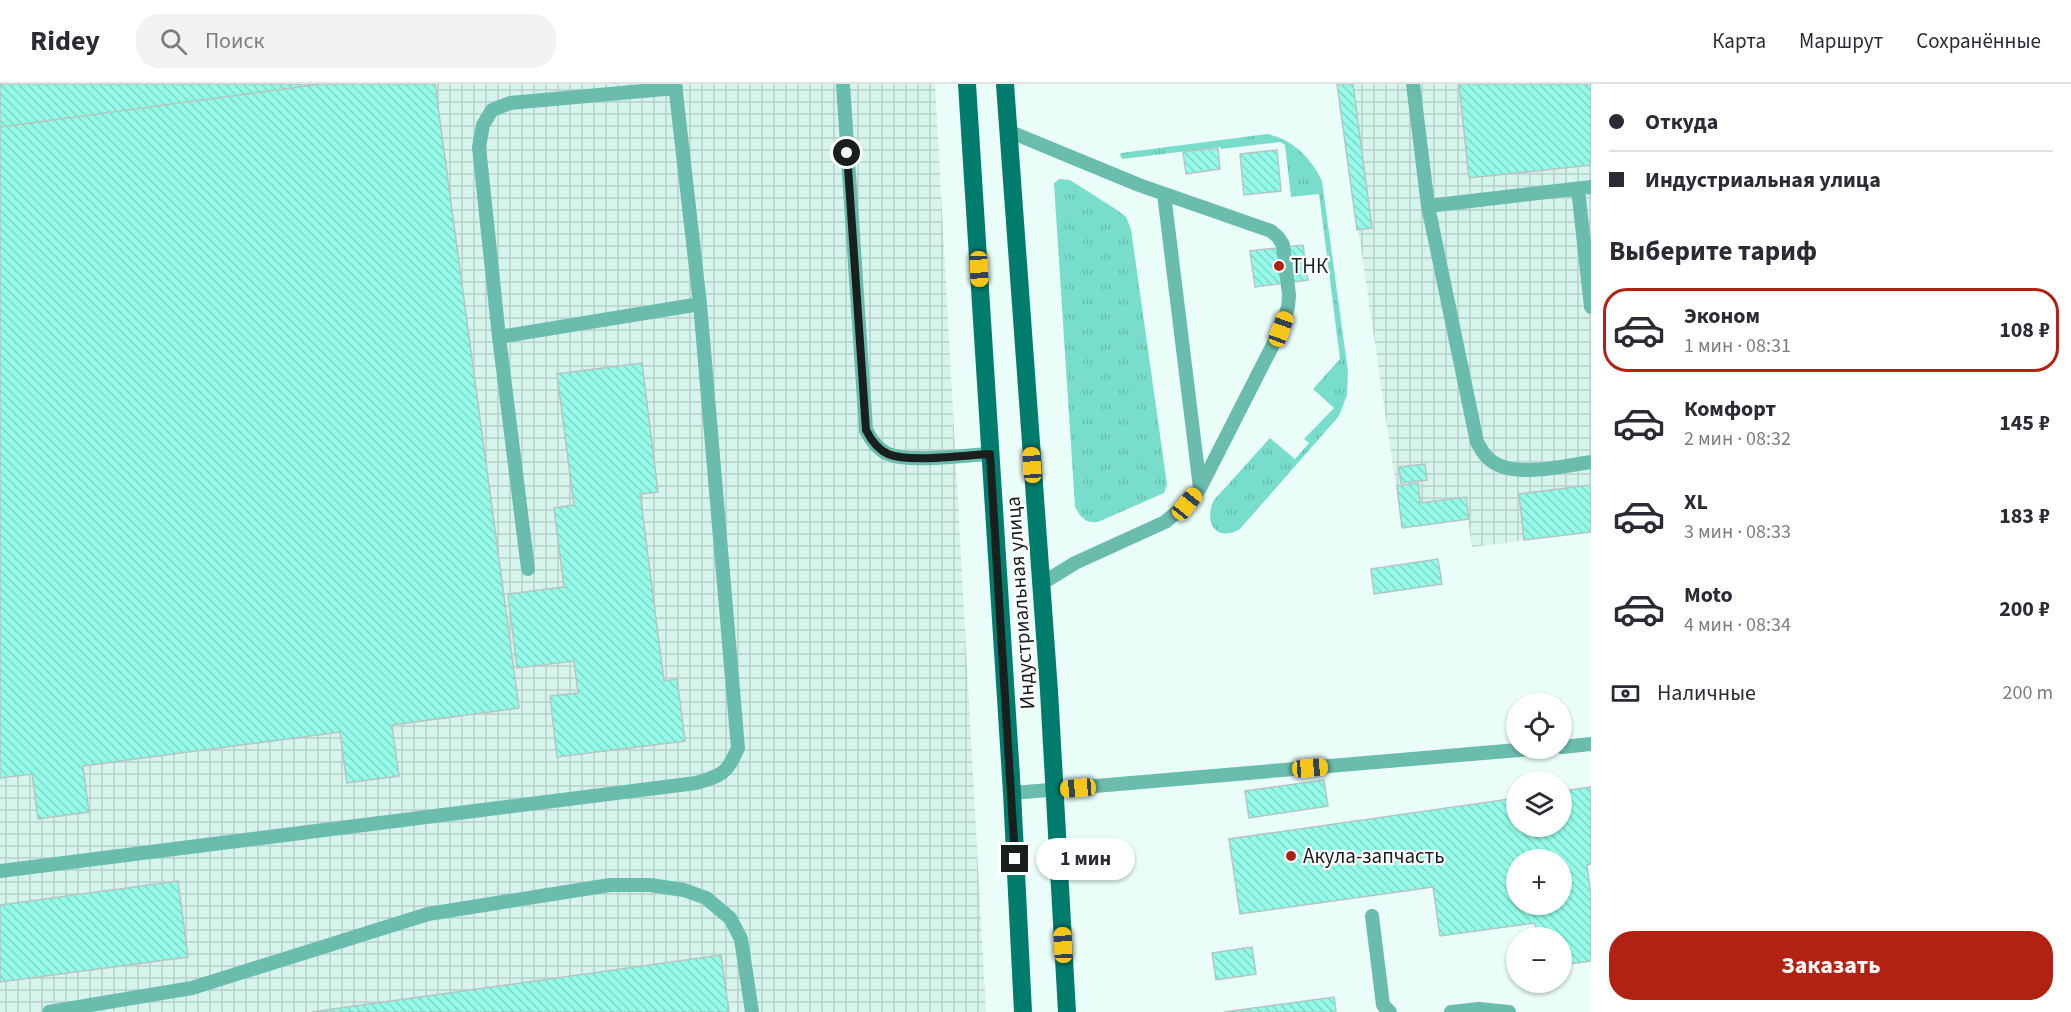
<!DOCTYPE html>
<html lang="ru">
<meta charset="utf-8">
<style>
body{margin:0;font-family:"Source Sans 3",sans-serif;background:#f2f2f3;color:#2b2b33;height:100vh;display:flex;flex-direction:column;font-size:22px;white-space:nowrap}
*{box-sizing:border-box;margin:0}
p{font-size:20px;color:#7c7c81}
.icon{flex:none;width:33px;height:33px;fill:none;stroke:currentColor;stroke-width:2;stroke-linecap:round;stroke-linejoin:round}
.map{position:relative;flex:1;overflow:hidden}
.side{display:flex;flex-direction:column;background:#fff;width:480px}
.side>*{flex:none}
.guide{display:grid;align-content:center;height:132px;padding:0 18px;background:#fff}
.tools{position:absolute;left:1506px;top:609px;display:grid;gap:12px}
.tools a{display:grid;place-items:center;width:66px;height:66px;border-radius:50%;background:#fff;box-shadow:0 2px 4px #0004;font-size:30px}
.end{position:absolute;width:27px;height:27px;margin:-14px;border:8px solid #181f1d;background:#fff;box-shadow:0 0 0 3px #fff}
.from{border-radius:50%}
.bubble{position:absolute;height:42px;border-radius:21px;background:#fff;box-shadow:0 2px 4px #0004;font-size:20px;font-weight:700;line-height:42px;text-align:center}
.car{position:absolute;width:18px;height:36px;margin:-18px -9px;border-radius:8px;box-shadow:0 0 4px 2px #0007;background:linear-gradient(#f5c518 24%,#345 0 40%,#f5c518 0 76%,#345 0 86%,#f5c518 0)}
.guide b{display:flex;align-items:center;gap:21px;height:57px;font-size:22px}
.guide b+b{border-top:2px solid #e1e1e2}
.guide i{width:15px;height:15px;background:#2b2b33}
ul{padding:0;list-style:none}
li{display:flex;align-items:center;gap:18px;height:84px;margin:0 12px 9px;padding:0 6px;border:3px solid transparent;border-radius:24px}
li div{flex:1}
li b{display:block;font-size:22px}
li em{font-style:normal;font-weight:700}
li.on{border-color:#b12213}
li>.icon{width:54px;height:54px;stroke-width:1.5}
h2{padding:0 18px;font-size:27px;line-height:72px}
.pay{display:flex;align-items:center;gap:15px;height:66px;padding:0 18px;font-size:22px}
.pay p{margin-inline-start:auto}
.cta{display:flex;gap:12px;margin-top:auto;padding:12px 18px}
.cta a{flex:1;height:69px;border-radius:24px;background:#b12213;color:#fff;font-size:24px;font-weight:700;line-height:69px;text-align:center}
header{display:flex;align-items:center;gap:36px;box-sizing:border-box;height:84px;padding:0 30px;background:#fff;border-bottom:2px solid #e1e1e2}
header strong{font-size:28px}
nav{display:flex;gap:33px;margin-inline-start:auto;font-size:21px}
.search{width:420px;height:54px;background:#f2f2f3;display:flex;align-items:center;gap:15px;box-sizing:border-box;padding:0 21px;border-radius:24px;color:#7c7c81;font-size:22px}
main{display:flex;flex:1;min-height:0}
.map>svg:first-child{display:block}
.industrial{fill:url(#industrial-grid)}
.grass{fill:url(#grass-tufts)}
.building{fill:url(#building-back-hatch);stroke:#b3c6c2;stroke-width:1.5;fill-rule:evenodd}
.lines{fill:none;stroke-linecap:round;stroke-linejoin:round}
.lane{stroke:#6abcad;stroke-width:14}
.primary{stroke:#007c6d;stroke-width:18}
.route{stroke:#181f1d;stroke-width:8}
.poi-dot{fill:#b12213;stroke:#fff;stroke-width:2}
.labels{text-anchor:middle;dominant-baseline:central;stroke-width:4.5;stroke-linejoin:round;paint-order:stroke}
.poi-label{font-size:21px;fill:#181f1d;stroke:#fff;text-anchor:start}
.street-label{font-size:21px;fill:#181f1d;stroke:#fff}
</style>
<header>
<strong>Ridey</strong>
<div class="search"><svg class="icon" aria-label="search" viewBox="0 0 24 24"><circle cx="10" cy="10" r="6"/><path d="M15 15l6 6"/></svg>Поиск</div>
<nav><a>Карта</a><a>Маршрут</a><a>Сохранённые</a></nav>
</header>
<main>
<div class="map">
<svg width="1591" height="928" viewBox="0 0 1591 928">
<defs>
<pattern id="industrial-grid" width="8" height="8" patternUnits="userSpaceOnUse" patternTransform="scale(1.5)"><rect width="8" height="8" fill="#d6f3ec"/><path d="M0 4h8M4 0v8" fill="none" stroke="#b7d0ca"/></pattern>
<pattern id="grass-tufts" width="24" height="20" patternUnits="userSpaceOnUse" patternTransform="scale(1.5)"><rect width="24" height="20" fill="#78decb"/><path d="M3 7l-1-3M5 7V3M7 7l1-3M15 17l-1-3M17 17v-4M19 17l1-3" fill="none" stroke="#67beae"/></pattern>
<pattern id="building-back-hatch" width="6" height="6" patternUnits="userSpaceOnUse" patternTransform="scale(1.5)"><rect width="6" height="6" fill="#93fbe7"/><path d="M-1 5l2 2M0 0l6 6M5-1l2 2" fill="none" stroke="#7ed7c6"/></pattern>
</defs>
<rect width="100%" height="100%" fill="#eafdf9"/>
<!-- industrial -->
<path class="industrial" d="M0,0h935l51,928h-986z
M1337,0h254v448l-119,15 -4,-28 -66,9z"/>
<!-- grass -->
<path class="grass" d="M1267,50c26,5 44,24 55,47l26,191 -1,23 -8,21 -99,113c-24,14 -37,-7 -26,-29l56,-62 25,21 14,-16 -5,-4 30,-31 -21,-19 27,-30 -21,-165 -28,3 -6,-52 -5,-3 -59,7 -1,-2 -98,12 -2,-4 1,-2z
M1059,95l11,1 47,30 9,7 5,12 36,256 -3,8 -66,29c-13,1 -17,-4 -23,-15l-21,-323z"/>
<!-- building -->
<path class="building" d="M0,0h321l-321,43z
M321,0h114l84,624 -127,17 7,51 -52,7 -7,-51 -257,34 6,46 -51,7 -6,-45 -32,4v-651z
M1337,0h16l19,144 -15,2z
M1459,0h132v81l-122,13z
M1218,64l2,21 -34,5 -3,-22z
M1277,66l4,41 -37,4 -4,-41z
M1303,161l5,35 -53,7 -5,-36z
M642,279l16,129 -18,2 24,187 13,-2 8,62 -128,16 -7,-61 28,-3 -4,-32 -57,7 -9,-74 56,-7 -10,-79 20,-3 -17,-131z
M1425,380l2,16 -26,3 -2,-16z
M1418,399l2,20 46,-6 3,22 -67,9 -5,-42z
M1591,401v47l-67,8 -5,-46z
M1438,475l4,25 -68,10 -3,-25z
M1324,696l4,26 -79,12 -4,-27z
M1591,703v77l-4,1 4,31v65l-29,4v-27h-25l-2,-15 -95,13 -7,-49 -193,27 -11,-75 287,-41v28h46v-35zM1516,776h46v44h-46z
M178,797l10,76 -188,25v-77z
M1252,863l4,27 -40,6 -4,-27z
M721,871l8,57h-417z
M1334,913l2,15h-112z"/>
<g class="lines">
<!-- lane -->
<path class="lane" d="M843,0l23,346c5,10 11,19 22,24 22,9 76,1 102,0
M1413,0l15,122 163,-19
M1008,47l131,54 132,46 7,6 5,8 6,50 -1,12 -7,22 -81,159 -13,16 -22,18 -90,41 -34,21
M1578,105l13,118
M1164,110l36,294
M1428,122l49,236c3,5 6,12 11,16 22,22 75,8 103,4
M499,253l201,-33
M528,485l-29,-232 -20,-190 4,-22 9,-15 18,-7 166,-15
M1562,663l29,-3
M1012,709l530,-45
M0,787l696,-88c26,-8 31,-9 42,-35l-38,-444 -25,-220
M1372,832l11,89 7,7
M49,928l143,-24 236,-74 182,-29h40l34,5 22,8 24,20 11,21 11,73
M1451,928l28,-3 30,3"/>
<!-- primary -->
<path class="primary" d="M967,0l45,709 11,219
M1005,0l44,607 18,321"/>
</g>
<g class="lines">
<!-- route -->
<path class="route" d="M847,69l19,277c5,10 11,19 22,24 22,9 76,1 102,0l25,405"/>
</g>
<!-- markers -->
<g class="poi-dot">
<circle cx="1279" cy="182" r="6"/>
<circle cx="1291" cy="772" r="6"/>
</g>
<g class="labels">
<!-- poi labels -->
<g class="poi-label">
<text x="1291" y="182">ТНК</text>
<text x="1303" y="772">Акула-запчасть</text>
</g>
<!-- street labels -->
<g class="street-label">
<text transform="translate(1020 519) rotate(-94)">Индустриальная улица</text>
</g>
</g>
</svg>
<div class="tools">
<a><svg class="icon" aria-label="locate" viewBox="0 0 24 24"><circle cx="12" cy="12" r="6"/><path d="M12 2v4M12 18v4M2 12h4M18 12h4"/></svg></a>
<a><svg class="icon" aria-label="layers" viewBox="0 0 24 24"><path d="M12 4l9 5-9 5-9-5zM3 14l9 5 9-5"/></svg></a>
<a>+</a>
<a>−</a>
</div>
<i class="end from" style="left:847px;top:69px"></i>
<i class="end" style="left:1015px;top:775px"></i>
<div class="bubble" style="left:1036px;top:754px;width:99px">1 мин</div>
<i class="car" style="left:979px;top:185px;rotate:177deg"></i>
<i class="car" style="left:1281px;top:245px;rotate:20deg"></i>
<i class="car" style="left:1032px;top:381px;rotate:356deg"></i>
<i class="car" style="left:1187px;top:420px;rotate:39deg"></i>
<i class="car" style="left:1310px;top:684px;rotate:85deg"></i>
<i class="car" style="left:1078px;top:704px;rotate:265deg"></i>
<i class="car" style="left:1063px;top:861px;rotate:357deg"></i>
</div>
<section class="side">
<div class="guide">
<b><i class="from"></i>Откуда</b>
<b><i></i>Индустриальная улица</b>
</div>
<h2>Выберите тариф</h2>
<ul>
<li class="on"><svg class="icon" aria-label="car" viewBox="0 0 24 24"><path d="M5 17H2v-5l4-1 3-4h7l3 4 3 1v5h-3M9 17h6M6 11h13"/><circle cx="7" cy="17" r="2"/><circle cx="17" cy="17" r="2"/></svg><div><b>Эконом</b><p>1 мин · 08:31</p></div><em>108 ₽</em></li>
<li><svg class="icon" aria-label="car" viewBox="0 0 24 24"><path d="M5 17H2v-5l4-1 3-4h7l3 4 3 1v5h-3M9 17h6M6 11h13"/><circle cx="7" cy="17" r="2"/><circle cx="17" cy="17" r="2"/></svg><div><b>Комфорт</b><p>2 мин · 08:32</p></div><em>145 ₽</em></li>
<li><svg class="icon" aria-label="car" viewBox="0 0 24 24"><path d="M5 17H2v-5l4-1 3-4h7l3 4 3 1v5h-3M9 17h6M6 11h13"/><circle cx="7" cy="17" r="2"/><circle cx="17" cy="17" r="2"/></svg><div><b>XL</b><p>3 мин · 08:33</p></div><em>183 ₽</em></li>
<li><svg class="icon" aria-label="car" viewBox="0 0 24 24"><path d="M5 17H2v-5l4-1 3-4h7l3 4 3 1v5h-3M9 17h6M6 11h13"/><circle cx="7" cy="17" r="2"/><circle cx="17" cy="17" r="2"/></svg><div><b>Moto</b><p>4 мин · 08:34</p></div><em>200 ₽</em></li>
</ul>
<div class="pay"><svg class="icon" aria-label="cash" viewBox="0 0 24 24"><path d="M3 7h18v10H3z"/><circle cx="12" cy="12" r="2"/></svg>Наличные<p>200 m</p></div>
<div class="cta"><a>Заказать</a></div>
</section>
</main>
